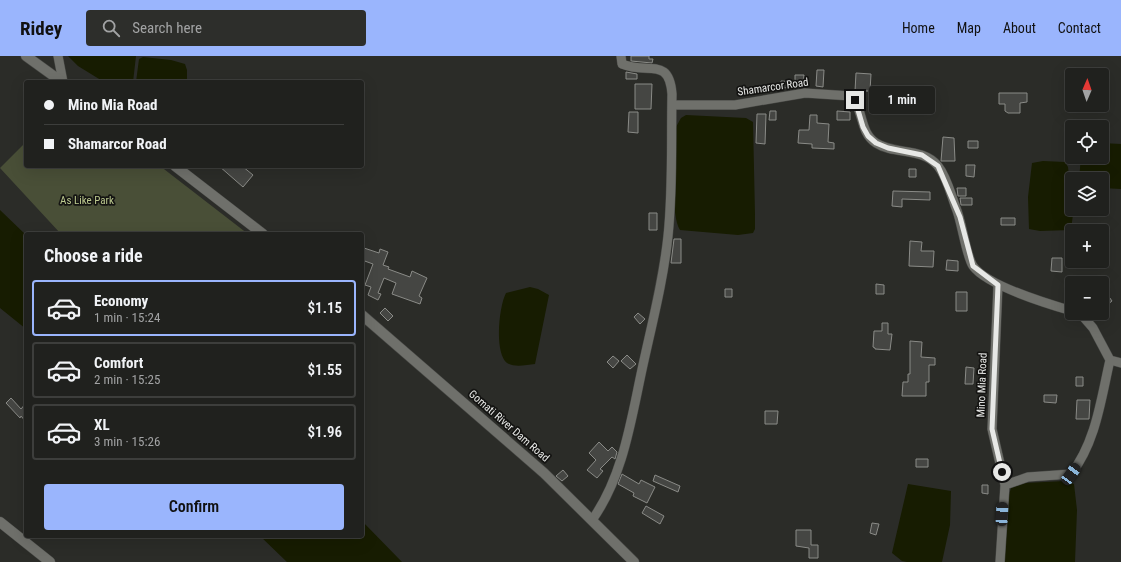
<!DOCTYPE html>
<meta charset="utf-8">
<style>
body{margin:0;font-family:"Roboto Condensed",sans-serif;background:#2d2e2b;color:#f1f3f6;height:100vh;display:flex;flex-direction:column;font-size:15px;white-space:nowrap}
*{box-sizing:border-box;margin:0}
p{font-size:13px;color:#a2a3a4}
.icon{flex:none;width:22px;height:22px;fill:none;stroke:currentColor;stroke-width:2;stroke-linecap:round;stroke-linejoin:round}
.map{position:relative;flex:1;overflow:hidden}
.drawer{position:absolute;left:24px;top:176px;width:340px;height:306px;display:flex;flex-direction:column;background:#20211e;border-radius:4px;box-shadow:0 4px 16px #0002,0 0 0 1px #3d3e3c}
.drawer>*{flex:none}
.guide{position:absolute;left:24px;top:24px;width:340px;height:88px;border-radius:4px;box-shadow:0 4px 16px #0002,0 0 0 1px #3d3e3c;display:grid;align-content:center;height:88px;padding:0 20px;background:#20211e}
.needle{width:26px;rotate:2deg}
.controls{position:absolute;left:1065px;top:12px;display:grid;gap:8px}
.controls a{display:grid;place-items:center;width:44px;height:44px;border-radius:4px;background:#20211e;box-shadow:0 4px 16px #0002,0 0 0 1px #3d3e3c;font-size:20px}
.end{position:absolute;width:18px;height:18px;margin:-9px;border:5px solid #e7e8e6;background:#111;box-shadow:0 0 0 2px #111}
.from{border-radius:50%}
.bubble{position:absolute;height:28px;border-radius:4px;background:#20211e;box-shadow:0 4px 16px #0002,0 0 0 1px #3d3e3c;font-size:13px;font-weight:600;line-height:28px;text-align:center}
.car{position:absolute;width:12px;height:24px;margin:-12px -6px;border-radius:5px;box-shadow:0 0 3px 1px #0007;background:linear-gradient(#222 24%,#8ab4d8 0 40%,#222 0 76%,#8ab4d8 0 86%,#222 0)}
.guide b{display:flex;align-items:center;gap:14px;height:38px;font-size:15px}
.guide b+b{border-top:1px solid #3d3e3c}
.guide i{width:10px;height:10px;background:#f1f3f6}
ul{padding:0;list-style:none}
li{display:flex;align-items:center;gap:12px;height:56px;margin:0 8px 6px;padding:0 12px;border:2px solid #3d3e3c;border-radius:4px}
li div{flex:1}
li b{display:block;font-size:15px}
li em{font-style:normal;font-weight:600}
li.current{border-color:#9ab5fd}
li>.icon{width:36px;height:36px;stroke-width:1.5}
h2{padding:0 20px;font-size:18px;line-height:48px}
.button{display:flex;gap:8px;margin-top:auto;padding:8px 20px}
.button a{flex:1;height:46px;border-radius:4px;background:#9ab5fd;color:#111;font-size:16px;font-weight:600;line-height:46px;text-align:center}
header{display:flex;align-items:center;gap:24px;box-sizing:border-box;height:56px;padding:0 20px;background:#9ab5fd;color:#111}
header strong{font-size:19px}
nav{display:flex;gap:22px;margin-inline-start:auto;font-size:14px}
.search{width:280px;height:36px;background:#2d2e2b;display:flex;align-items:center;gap:10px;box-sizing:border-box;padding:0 14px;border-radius:4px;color:#a2a3a4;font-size:15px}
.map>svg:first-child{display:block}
.green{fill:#494f37}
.water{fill:#171c01}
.building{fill:#454643;stroke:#8a8b87}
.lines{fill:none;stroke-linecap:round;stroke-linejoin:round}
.minor-casing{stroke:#464744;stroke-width:10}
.tertiary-casing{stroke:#464744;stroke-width:11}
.secondary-casing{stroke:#464744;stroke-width:11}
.minor{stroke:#6f706b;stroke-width:9}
.tertiary{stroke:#6f706b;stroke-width:10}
.secondary{stroke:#6f706b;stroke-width:10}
.route{stroke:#e7e8e6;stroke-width:5}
.labels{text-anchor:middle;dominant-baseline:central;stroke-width:3.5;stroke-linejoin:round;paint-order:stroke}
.street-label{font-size:11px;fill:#e7e8e6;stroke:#141412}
.park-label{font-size:11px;fill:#bcc98f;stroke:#141412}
</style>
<header>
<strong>Ridey</strong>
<div class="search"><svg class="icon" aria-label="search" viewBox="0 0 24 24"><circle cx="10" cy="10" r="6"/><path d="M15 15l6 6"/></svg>Search here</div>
<nav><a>Home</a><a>Map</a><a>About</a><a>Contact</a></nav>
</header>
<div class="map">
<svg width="1121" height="506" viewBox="0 0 1121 506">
<rect width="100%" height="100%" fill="#2b2c28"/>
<!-- green -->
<path class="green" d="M26,86v24h134l88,68h-187l-61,-66z"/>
<!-- water -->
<path class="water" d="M68,0h68l-3,26h-29l-26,-16z
M143,1l28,3 14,4 2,6v12h-51l3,-23z
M686,59l60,3 7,4 2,93v14l-2,4 -15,2 -58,-5c-11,-17 -4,-81 -4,-103l5,-9z
M1102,87l19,1v45l-19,-1v-9h-23l2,-22h21z
M1043,105l22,1 3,5 5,47 -2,16 -31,1 -11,-2 -1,-32 4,-34z
M0,154l26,25v94l-26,-21z
M530,231l8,2 11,6 -14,69c-9,1 -20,4 -28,-1 -13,-10 -8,-57 -1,-70z
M1065,425l9,3 3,26 -2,52h-73l5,-60 4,-14 14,-5z
M908,428l43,7 -1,34 -8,37h-35l-5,-1 -10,-8z
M362,465l40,41h-115l-27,-26h102z"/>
<!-- building -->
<path class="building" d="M631,0h18v3h4l-1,4 -21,-2z
M817,14h7l-1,17 -7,-1z
M626,16l11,2v5h-11z
M856,17l15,1 -1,17h-15z
M795,19h9l-1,12 -22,1v-7l14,1z
M635,28h17l-1,25h-16z
M999,37h28v9l-7,1v10h-12l-3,-2v-7h-6z
M770,55h6v9h-7z
M837,55l13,1v8h-13z
M629,56h9v21l-10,-1z
M757,58h9l-1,30 -9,-1z
M810,59h7v8l12,1 -1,18 6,1v6l-22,-1v-4l-14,-1 1,-13h10z
M943,81l11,1 1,23h-14z
M968,85h10v7h-10z
M966,109h9l-1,12 -8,-1z
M219,110h23l11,9 -10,12z
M909,113h7v8h-7z
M957,132h9v8h-8z
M893,135l37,1v8l-28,-1v8l-10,-1z
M960,142h12v7h-11z
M649,157h8v17h-8z
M1001,162h14v7h-14z
M674,183h7v24h-10z
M910,185l12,1 -1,9h13l-1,16 -24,-1z
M364,192l15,5 1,-4 8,3 -5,13 6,2 -1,2 22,8 2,-6 15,7 -8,18 3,2 -2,6 -28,-10 4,-11 -12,-5 -6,15 3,1 -3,6 -10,-5 3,-8 -6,-2 8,-21 -11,-4z
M1052,202h10v14l-11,-1z
M947,204l11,1v10l-12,-1z
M876,228l8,1v9h-8z
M1102,231l10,14 -10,8z
M725,233h7v8h-7z
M956,236h11v19h-11z
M385,252l8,8 -5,5 -8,-8z
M638,257l7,6 -5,5 -6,-7z
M882,267h6v11h4l-2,16 -15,-1v-1l-2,-1 1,-16h8z
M910,285l12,1 -1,15 14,1v7h-6v17h-3v14h-24l1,-14h5v-8h2z
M627,299l9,9 -6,5 -9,-8z
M613,300l6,5 -6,7 -6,-6z
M966,311l8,1 -1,16h-8z
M1076,321h7v9h-7z
M1044,339h13l-1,8 -12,-1z
M11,342l10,11 5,-6v19l-5,-6 -1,2 -14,-15z
M1077,344h13l-1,19h-13z
M765,355h13l-1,13h-12z
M599,386l9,9 4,-4 5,5 -2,7 -3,-2 -12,12 3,2 -6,7 -10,-8 9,-10 -7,-7z
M916,403h12v8h-12z
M563,414l5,6 -6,5 -6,-5z
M622,418l17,10 2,-4 14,7 -8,16 -14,-7 1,-3 -16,-9z
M655,419l25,11 -2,6 -25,-11z
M982,429h6v9l-6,-1z
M646,450l18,10 -4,8 -18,-11z
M872,467l7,1 -3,11 -6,-2z
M796,474h15v15h7v13h-9v-10l-13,-2z"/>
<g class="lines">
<!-- minor casing -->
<g class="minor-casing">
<path id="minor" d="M58,0l5,26
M672,49h63l70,-12 46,3c13,13 8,36 25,47 18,12 47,4 62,23 9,11 13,29 18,42 6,14 10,48 17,58 14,20 75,38 99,45
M998,229l-6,144 13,56 -5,77
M1080,257l13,15 17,32
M1110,304l11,3
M1005,429l23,-8 43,-3c25,-32 30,-75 39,-114
M592,464c29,-40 38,-93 48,-141 10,-48 23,-95 28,-143 5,-47 3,-95 4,-142 -3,-38 -24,-19 -50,-30l-1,-8"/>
</g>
<!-- tertiary casing -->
<g class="tertiary-casing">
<path id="tertiary" d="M0,466l50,40"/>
</g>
<!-- secondary casing -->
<g class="secondary-casing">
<path id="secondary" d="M26,0l36,26
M175,110l88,68
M362,259l182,158 90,89"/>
</g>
<!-- minor -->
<use href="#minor" class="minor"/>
<!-- tertiary -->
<use href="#tertiary" class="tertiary"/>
<!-- secondary -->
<use href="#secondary" class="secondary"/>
</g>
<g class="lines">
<!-- route -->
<path class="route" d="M855,44l8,27 5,9 8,7 12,5 34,7 16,11 22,51 13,49 25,19 -6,144 10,43"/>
</g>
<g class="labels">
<!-- street labels -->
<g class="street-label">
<text transform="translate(773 31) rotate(-8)">Shamarcor Road</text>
<text transform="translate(982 329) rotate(-88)">Mino Mia Road</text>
<text transform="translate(509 370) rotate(41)">Gomati River Dam Road</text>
</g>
<!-- park labels -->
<g class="park-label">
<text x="87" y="144">As Like Park</text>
</g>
</g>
</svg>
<div class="controls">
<a><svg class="needle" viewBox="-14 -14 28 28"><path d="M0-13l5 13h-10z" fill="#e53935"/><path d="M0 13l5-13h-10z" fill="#a2a3a4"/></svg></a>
<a><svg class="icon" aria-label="locate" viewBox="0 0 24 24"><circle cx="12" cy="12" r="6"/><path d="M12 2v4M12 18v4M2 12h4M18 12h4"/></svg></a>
<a><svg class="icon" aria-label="layers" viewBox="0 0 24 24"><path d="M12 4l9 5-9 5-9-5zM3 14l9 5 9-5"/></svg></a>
<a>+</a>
<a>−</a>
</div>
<i class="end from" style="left:1002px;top:416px"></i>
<i class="end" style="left:855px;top:44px"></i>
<div class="bubble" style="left:869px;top:30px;width:66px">1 min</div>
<i class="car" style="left:1071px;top:418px;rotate:36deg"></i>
<i class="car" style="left:1002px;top:458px;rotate:3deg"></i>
<div class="guide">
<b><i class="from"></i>Mino Mia Road</b>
<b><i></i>Shamarcor Road</b>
</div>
<section class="drawer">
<h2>Choose a ride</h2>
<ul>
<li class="current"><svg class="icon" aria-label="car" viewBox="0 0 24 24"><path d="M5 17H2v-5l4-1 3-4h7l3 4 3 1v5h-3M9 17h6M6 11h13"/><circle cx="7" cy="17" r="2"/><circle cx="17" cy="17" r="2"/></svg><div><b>Economy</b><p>1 min · 15:24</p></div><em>$1.15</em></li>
<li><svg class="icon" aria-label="car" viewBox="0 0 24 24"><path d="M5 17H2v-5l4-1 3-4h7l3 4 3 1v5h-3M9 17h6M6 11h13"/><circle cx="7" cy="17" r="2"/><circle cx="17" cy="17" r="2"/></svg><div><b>Comfort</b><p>2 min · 15:25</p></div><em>$1.55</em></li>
<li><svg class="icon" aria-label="car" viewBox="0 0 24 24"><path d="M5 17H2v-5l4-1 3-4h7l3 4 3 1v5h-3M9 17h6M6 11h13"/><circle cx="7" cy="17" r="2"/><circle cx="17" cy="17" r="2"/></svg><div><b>XL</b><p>3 min · 15:26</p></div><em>$1.96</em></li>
</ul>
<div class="button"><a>Confirm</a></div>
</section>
</div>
